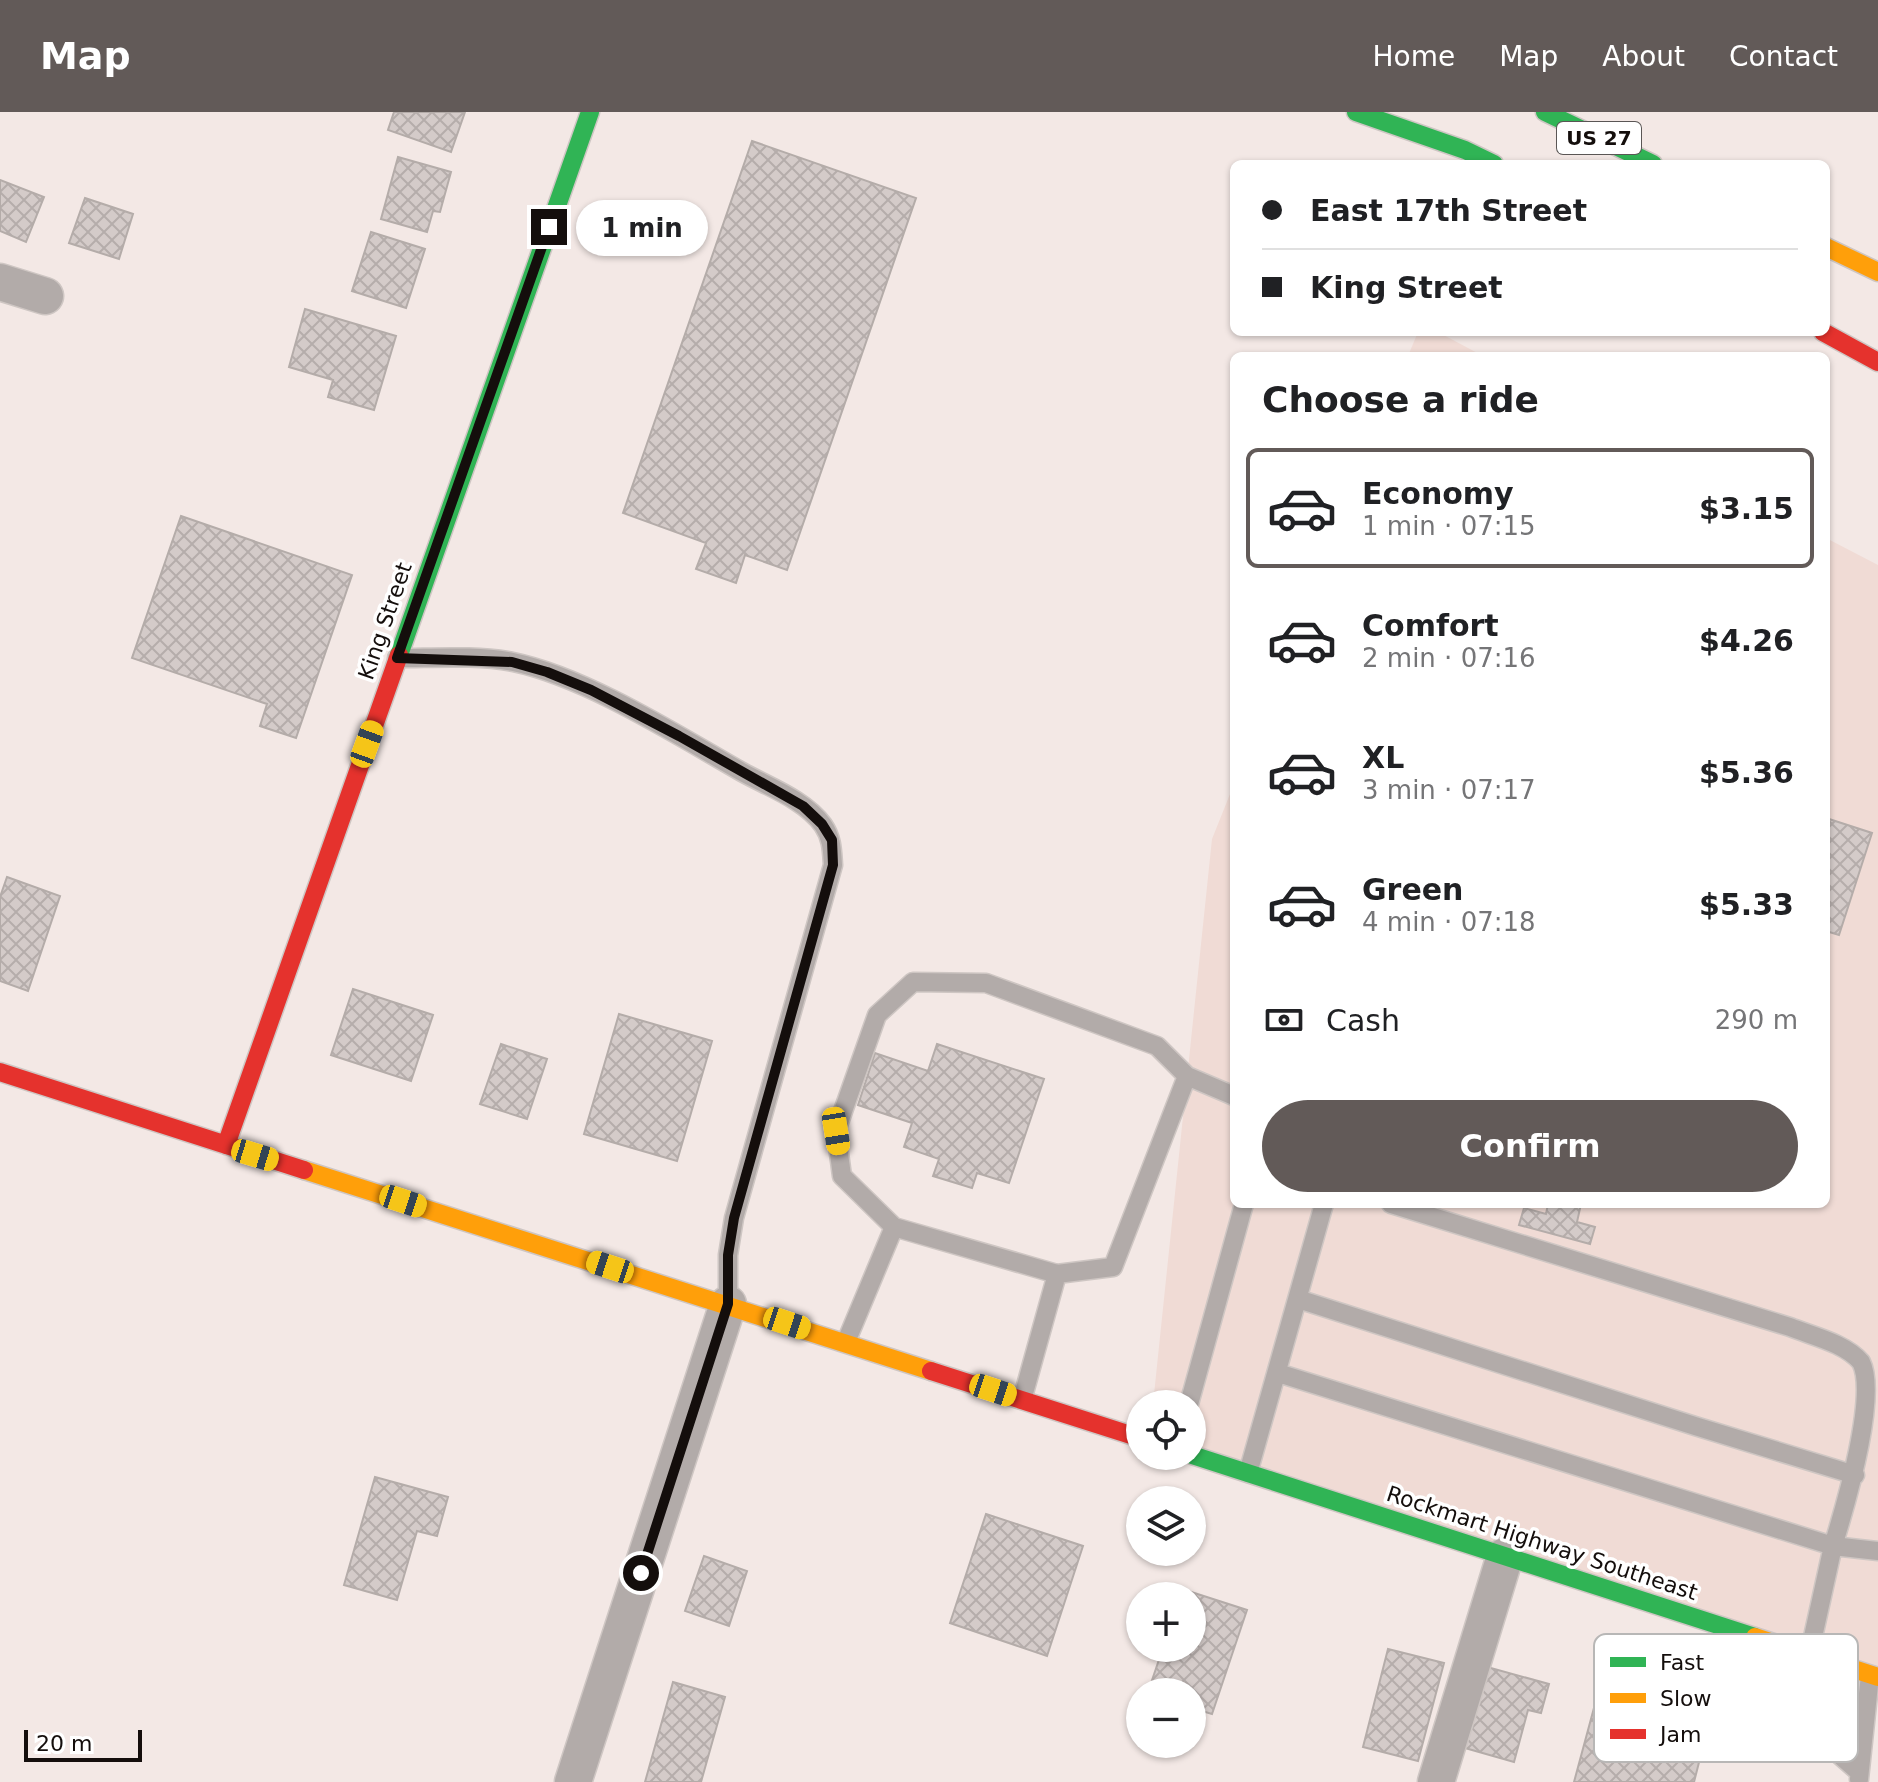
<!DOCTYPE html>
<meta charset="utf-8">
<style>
body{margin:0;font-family:"DejaVu Sans",sans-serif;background:#f6f6f6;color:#202124;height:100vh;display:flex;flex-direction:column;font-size:30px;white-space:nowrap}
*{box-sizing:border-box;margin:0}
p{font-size:26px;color:#757577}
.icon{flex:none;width:44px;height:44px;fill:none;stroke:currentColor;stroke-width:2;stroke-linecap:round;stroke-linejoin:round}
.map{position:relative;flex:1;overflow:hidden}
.details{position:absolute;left:1230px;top:240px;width:600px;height:856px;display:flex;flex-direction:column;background:#fff;border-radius:12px;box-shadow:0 2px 6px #0004}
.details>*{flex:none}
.hud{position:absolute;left:1230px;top:48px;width:600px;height:176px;border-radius:12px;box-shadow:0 2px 6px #0004;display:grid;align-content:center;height:176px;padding:0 32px;background:#fff}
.controls{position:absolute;left:1126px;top:1278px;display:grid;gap:16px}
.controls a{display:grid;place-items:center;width:80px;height:80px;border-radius:50%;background:#fff;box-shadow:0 2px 6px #0004;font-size:40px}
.scale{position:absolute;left:24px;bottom:20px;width:118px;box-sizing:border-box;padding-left:8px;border:4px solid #140e0c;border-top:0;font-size:22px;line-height:28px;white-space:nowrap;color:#140e0c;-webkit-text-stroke:6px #fff;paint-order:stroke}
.end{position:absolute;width:36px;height:36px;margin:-18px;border:10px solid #140e0c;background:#fff;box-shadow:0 0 0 4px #fff}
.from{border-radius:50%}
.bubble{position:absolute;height:56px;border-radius:28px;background:#fff;box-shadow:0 2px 6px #0004;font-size:26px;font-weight:800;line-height:56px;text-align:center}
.car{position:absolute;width:24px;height:48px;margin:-24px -12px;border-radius:10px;box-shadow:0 0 6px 2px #0007;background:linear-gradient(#f5c518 24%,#345 0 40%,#f5c518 0 76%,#345 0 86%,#f5c518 0)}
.hud b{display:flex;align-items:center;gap:28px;height:76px;font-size:30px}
.hud b+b{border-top:2px solid #e0e0e0}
.hud i{width:20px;height:20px;background:#202124}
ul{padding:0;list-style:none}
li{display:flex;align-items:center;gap:24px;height:120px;margin:0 16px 12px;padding:0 16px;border:4px solid transparent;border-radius:12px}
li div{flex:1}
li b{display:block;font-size:30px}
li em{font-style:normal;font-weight:800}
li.active{border-color:#625a58}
li>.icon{width:72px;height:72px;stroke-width:1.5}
h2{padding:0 32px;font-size:36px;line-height:96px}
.pay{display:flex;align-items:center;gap:20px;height:88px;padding:0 32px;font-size:30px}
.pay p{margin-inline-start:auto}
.primary-button{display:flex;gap:16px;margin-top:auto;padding:16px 32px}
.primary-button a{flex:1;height:92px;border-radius:48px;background:#625a58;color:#fff;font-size:32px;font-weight:800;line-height:92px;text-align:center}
header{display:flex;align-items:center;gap:48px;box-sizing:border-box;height:112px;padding:0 40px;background:#625a58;color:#fff}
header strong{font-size:38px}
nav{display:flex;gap:44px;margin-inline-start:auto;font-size:28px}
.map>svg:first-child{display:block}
.built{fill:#f0dbd5}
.building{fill:url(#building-cross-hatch);stroke:#b4aca9;stroke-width:2}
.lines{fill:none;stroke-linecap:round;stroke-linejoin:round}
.lane-casing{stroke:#cec6c3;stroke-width:21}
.street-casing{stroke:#cec6c3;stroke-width:39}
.fast-casing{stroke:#cec6c3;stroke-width:21}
.slow-casing{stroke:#cec6c3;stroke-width:21}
.jam-casing{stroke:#cec6c3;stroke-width:21}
.lane{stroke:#b2aba9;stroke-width:18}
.street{stroke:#b2aba9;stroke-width:36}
.fast{stroke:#30b455;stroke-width:18}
.slow{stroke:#ff9f0a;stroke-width:18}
.jam{stroke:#e5322d;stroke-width:18}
.route{stroke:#140e0c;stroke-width:10}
.labels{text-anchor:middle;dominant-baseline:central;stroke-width:7;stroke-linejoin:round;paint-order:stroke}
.shield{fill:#fff;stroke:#5a5655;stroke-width:2}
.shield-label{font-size:20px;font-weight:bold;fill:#140e0c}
.street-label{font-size:22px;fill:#140e0c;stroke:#fff}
.key{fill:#fff;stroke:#b8b7b6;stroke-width:2}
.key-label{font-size:22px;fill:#140e0c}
</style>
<header>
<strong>Map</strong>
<nav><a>Home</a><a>Map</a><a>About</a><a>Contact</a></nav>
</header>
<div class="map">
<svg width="1878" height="1670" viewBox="0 0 1878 1670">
<defs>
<pattern id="building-cross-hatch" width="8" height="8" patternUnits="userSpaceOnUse" patternTransform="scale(2)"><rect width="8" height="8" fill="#d4cbc9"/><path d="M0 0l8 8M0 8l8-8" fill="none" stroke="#b5adab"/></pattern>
</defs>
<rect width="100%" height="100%" fill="#f3e8e5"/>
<!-- built -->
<path class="built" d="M1418,220h20l45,24h-75z
M1826,426l52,27v1112l-686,-222v-51h-39l59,-565 22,-55v420h592z"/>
<!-- building -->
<path class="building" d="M394,0h71l-14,40 -63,-22z
M752,29l164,57 -129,372 -42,-15 -9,28 -40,-14 10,-26 -83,-30z
M398,45l53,15 -11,40 -7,-1 -6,21 -46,-13z
M0,68l44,17 -18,45 -26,-11z
M85,86l48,16 -14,45 -50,-16z
M371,120l54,17 -19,59 -54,-17z
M305,197l91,27 -22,74 -46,-13 5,-17 -44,-13z
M181,404l171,59 -56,163 -36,-12 7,-22 -135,-46z
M1826,706l46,15 -33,102 -13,-4z
M7,765l53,19 -32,95 -28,-10v-84z
M353,877l80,26 -22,66 -80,-26z
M619,902l93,27 -35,120 -93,-27z
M501,932l46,15 -20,60 -47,-15z
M937,932l107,35 -35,104 -32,-10 -5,15 -39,-12 6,-17 -35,-12 8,-24 -54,-18 17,-52 53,18z
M1548,1092h33l-4,18 18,5 -5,17 -71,-19 5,-17 22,6z
M375,1365l73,20 -11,39 -20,-5 -20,69 -53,-15z
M986,1402l97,32 -36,110 -97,-33z
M704,1444l43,15 -18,55 -44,-15z
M1182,1477l65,21 -35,104 -20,-6v-16h-44l15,-44h29v-52h-12z
M1388,1537l56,14 -26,98 -55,-14z
M1480,1553l69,19 -8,29 -13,-3 -14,52 -56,-16z
M673,1570l52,15 -24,85h-56z
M1598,1581l111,30 -15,59h-120z"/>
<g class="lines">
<!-- lane casing -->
<g class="lane-casing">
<path id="lane" d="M397,546c38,0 79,-3 116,4 73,15 164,73 229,110 27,15 63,28 81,53 9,13 9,25 10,40l-99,353 -6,37v49
M1391,1092l399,123c22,9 55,16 71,35 17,33 -16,145 -28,184l45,5
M894,1115l-52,-51 -6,-45 41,-116 36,-33 73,1 171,63 30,30 47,20
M1057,1162l56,-7 74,-191
M1298,1187l397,127 160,49
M846,1230l48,-115 163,47 -35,126
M1278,1261l555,173 -24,109
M1189,1292l55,-200
M1248,1361l76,-269
M1792,1538l-4,35 14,37 57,50
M1859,1667l11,-104"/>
</g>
<!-- street casing -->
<g class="street-casing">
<path id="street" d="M0,170l45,14
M573,1670l155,-478
M1436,1670l69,-226"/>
</g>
<!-- fast casing -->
<g class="fast-casing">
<path id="fast" d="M1356,0l109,38 29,14
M1545,0l108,52
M399,543l191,-543
M1192,1343l563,182"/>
</g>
<!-- slow casing -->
<g class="slow-casing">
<path id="slow" d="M1826,135l52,25
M304,1058l627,201
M1755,1525l123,40"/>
</g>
<!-- jam casing -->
<g class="jam-casing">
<path id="jam" d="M1823,220l55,30
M0,960l304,98
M226,1033l173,-490
M931,1259l209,67"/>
</g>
<!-- lane -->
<use href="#lane" class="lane"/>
<!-- street -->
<use href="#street" class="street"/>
<!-- fast -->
<use href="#fast" class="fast"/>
<!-- slow -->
<use href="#slow" class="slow"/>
<!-- jam -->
<use href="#jam" class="jam"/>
</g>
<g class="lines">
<!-- route -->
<path class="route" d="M549,115l-152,431 115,4 35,10 44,18 88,46 124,70 19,18 10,16 1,25 -99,353 -6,37v49l-87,269"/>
</g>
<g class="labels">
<!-- shield labels -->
<rect class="shield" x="1557" y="10" width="84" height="32" rx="6"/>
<g class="shield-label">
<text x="1599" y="26">US 27</text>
</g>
<!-- street labels -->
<g class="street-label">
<text transform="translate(385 509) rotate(-71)">King Street</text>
<text transform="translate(1542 1431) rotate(18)">Rockmart Highway Southeast</text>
</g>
</g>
<!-- legend -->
<rect x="1594" y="1522" width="264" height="128" rx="12" class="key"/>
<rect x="1610" y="1545" width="36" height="10" fill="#30b455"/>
<rect x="1610" y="1581" width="36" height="10" fill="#ff9f0a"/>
<rect x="1610" y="1617" width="36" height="10" fill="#e5322d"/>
<g class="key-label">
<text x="1660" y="1558">Fast</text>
<text x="1660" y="1594">Slow</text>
<text x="1660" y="1630">Jam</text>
</g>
</svg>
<div class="controls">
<a><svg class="icon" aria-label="locate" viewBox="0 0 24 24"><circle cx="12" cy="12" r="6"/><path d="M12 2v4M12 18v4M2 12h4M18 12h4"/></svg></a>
<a><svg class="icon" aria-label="layers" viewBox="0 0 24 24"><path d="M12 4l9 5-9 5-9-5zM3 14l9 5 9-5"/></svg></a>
<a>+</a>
<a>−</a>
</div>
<div class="scale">20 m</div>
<i class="end from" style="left:641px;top:1461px"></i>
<i class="end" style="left:549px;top:115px"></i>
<div class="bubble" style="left:576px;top:88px;width:132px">1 min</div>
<i class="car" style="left:367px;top:632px;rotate:20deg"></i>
<i class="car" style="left:836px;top:1019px;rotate:171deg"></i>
<i class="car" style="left:255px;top:1043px;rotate:107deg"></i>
<i class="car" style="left:403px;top:1089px;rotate:108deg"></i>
<i class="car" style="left:610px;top:1155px;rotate:288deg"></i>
<i class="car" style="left:787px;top:1211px;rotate:108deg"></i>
<i class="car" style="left:993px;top:1278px;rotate:108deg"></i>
<div class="hud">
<b><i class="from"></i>East 17th Street</b>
<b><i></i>King Street</b>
</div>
<section class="details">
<h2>Choose a ride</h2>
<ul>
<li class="active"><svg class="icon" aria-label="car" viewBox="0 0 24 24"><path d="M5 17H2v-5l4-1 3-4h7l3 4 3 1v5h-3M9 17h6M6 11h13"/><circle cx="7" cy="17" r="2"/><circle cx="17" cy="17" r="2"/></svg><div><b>Economy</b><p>1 min · 07:15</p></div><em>$3.15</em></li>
<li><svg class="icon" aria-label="car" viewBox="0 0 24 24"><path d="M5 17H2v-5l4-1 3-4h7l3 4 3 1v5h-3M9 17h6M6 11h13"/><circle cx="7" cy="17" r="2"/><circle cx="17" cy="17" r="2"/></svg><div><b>Comfort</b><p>2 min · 07:16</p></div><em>$4.26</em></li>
<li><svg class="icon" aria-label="car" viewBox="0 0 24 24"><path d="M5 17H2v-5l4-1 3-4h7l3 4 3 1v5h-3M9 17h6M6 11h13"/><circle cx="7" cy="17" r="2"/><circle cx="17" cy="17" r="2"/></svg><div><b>XL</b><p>3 min · 07:17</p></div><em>$5.36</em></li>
<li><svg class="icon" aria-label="car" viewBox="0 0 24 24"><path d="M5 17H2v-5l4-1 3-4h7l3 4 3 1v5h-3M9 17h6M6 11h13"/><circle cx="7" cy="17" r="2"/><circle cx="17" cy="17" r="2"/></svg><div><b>Green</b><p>4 min · 07:18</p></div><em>$5.33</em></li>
</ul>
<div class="pay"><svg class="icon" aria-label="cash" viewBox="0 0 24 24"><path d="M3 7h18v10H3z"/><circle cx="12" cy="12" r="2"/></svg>Cash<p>290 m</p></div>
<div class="primary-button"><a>Confirm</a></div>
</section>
</div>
